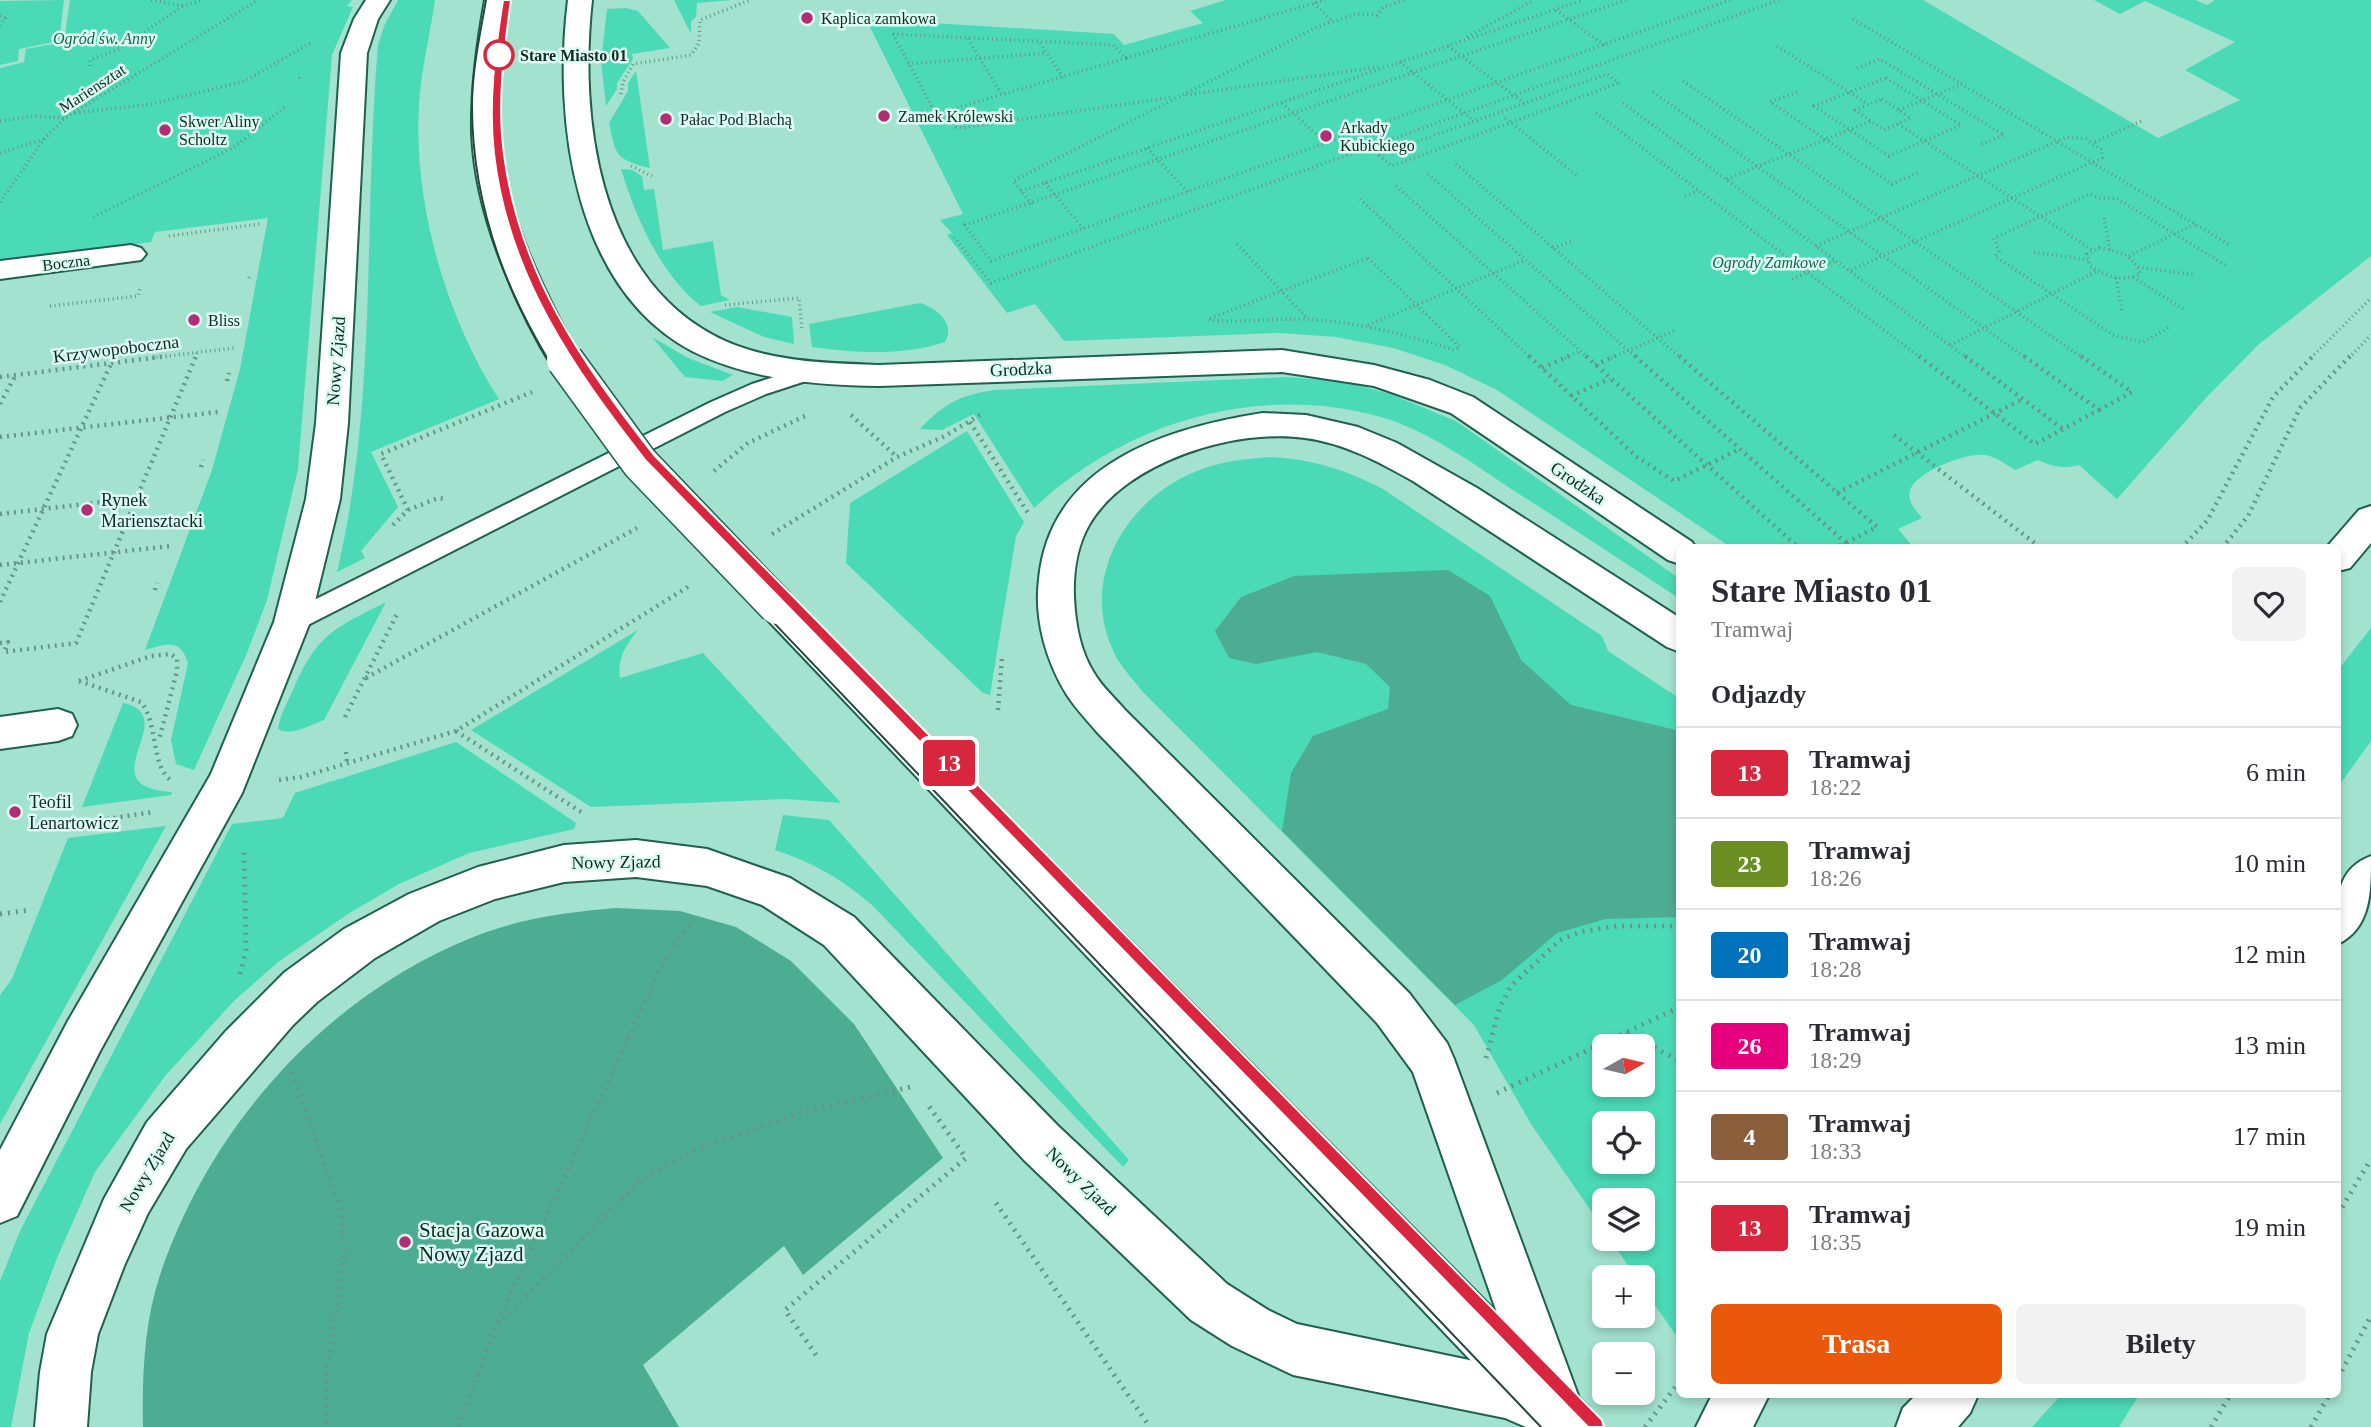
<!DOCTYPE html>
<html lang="pl">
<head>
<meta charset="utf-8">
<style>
  body { margin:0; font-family:"Times New Roman",serif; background:#f2f2f3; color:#2b2b33; height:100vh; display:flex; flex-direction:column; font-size:26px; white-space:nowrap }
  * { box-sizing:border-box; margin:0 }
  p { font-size:23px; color:#7c7c81 }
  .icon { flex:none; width:38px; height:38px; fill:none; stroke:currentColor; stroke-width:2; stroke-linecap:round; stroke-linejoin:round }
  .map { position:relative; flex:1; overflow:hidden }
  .side { position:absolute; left:1676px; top:544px; width:665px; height:854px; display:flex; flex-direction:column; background:#fff; border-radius:10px; box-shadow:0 4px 10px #0003 }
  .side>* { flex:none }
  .badge { padding:0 14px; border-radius:5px; font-size:24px; line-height:46px }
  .needle { width:46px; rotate:82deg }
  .buttons { position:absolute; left:1592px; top:1034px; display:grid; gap:14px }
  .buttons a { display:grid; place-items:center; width:63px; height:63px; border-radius:10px; background:#fff; box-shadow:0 4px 10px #0003; font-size:35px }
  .map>.badge { position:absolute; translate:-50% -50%; box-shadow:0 0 0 4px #fff }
  h2 { padding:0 35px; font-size:26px; line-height:63px }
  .round { display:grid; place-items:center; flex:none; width:74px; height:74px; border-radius:10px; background:#f2f2f3 }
  .head { display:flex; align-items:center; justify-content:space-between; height:119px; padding:0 35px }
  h1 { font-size:33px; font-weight:700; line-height:52px }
  .cta { display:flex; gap:14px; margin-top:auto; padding:14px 35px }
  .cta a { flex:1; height:80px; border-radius:10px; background:#ea580c; color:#fff; font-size:28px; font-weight:700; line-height:80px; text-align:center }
  .cta a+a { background:#f2f2f3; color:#2b2b33 }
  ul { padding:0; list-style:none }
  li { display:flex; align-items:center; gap:21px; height:91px; padding:0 35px; border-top:2px solid #e1e1e2 }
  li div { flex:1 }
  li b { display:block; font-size:26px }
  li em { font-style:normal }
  li .badge { min-width:77px; font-weight:700; text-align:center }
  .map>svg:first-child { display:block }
  .green { fill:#4bdab6; fill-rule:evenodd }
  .forest { fill:#4dad93 }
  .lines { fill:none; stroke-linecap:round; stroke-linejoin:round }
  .service-casing { stroke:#1f604f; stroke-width:4 }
  .minor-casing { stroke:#1f604f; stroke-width:4 }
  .tertiary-casing { stroke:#1f604f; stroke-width:4 }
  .secondary-casing { stroke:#1f604f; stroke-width:4 }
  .primary-casing { stroke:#1f604f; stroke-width:4 }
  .path-far2 { stroke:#669687; stroke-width:3.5; stroke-dasharray:1 3.5; stroke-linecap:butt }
  .path-far1 { stroke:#669687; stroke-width:4.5; stroke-dasharray:2 5; stroke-linecap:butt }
  .path { stroke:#669687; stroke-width:5; stroke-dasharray:2 6; stroke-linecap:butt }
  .service { fill:#fff; fill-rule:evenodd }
  .minor { fill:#fff; fill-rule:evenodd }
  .tertiary { fill:#fff; fill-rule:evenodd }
  .secondary { fill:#fff; fill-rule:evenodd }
  .primary { fill:#fff; fill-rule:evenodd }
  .tram { stroke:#27473e; stroke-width:2 }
  .tertiary-bridge-casing { stroke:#1f604f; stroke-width:39; stroke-linecap:butt }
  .tertiary-bridge { stroke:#fff; stroke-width:36 }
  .line { fill:#d7263d; stroke:#fff; stroke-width:2 }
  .poi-dot { fill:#b22d73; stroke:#dcfbf1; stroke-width:2.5 }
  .stop-dot { fill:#fff; stroke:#d7263d; stroke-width:3.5 }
  .labels { text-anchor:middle; stroke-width:5; stroke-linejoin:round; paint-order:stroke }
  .far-poi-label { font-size:16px; fill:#102a23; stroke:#dcfbf1; text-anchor:start }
  .far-park-label { font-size:16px; font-style:italic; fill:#176452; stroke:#dcfbf1 }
  .far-stop-label { font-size:16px; font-weight:bold; fill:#102a23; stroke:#dcfbf1; text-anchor:start }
  .far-street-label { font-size:16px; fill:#102a23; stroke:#dcfbf1 }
  .street-label { font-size:18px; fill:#102a23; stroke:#dcfbf1 }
  .poi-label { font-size:18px; fill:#102a23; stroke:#dcfbf1; text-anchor:start }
  .near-poi-label { font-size:21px; fill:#102a23; stroke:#dcfbf1; text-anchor:start }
</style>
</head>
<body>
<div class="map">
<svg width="2371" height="1427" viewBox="0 0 2371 1427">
  <rect width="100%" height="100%" fill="#a2e2ce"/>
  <!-- green -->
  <path class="green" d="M64,0L59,41L19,49L18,61L0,65V1Z
    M70,0H352L347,6L353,7L332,55L298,469L267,600L247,653L194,770L176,764L171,740L188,663C180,637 166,644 145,650L212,470L240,369L268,218L155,232L151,242L0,261V68L24,62L26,49L64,42Z
    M398,0H435C430,35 421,70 419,105C413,202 446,318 499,399L371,452L398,507L361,551L365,558L337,572C378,399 363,221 378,45L384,26Z
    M674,0H732L697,3L696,17L691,21V34Z
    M1226,0H1923L2158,138L2240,100L2185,70L2235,42L2145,1L2120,14L2094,0H2195L2207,5L2215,0H2371V256L2258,345L2204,400L2117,499L2079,465C2063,469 2053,467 2038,460L2015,470C2005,464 1997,457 1985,455C1967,452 1919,471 1911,488C1905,499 1916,511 1922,518L1898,529L1914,548H1732L1497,390L1445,365L1393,348L1336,337L1280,333L1064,341L1035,304L1007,313L947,235L952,233L940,220L963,214L866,19L1114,34L1124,45L1203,23L1190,11Z
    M626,8L638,11L670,48L632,54L633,59L617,83V89L606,106L601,61L607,9Z
    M636,71L650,168C616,159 616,157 609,123L628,91V83Z
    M621,169L632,170L642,176L644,190L654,189L663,250L713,241L721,295L730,300L701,306C660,274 636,218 621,169Z
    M920,303C936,308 956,323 945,342C904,356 855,353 812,347L809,324Z
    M737,307L792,317L794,344L764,337L710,312Z
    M652,337L688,358L733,375L722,381L685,377Z
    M1288,377L1347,382L1390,394L1456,421L1680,579V599C1625,563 1571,527 1516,492C1473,464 1427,429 1377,416C1255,383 1124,423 1034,508L974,414L942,430L920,429C945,403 958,396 994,390Z
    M967,431L1024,522L1016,536L990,695L983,693L846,563L850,503Z
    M1270,457C1313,459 1346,470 1383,489L1602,636L1608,651L1680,699V1341L1643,1288V1278L1636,1277L1610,1239H1643V1200H1605V1231L1531,1124L1474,1025L1143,692C1132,678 1118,664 1112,648C1080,576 1128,498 1197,471C1221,461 1245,459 1270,457ZM1605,1046H1643V1085H1605ZM1605,1124H1643V1162H1605Z
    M386,602L324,720C310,725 290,737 278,729C280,715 288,701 294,688C317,634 335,628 386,602Z
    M2371,628V741L2338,787V670Z
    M638,630C626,645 617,658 620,678L703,653L841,803L786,799L591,807L471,730Z
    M123,703C185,716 85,787 172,792L171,795L82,807Z
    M456,742L576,823L574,829L469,853L399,884L348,914L278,962L234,1001L165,1076L95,1172L57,1258L29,1333L11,1427H0V1281L20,1231L232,824L283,818L295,793Z
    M783,815L829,820L1129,1160L1123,1167L872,905C842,879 812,862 775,850Z
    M166,826L0,1124V995L12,979L68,838Z
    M2061,1395H2139L2119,1427H2032Z"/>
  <!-- forest -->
  <path class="forest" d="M1448,570L1490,596L1521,660L1571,705L1680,731V917L1606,919L1557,933L1502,980L1455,1005L1282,831L1291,773L1313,736L1388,709L1390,687L1366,664L1317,652L1256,664L1229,658L1215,631L1241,597L1294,576Z
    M616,908L680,911L736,927L791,961L854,1024L943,1158L803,1275L784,1246L643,1365L679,1427H143C142,1377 144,1323 160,1275C211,1124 328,994 476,936C521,918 569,912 616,908Z"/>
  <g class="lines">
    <defs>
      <path id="service" d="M811,365L818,367L821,372L818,377L766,394L725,412L300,629L292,631L284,629L280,622L284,615L711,402L752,384Z"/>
      <path id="minor" d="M131,245L141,248L146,254L141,260L0,279V261Z
        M58,709L72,714L77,725L72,736L58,741L0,749V717Z"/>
      <path id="tertiary" d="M485,0H509C502,44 496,89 499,134C505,215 543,290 581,360L576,367L565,371L554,367C512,299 475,213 472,133C471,88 477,44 485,0Z
        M777,592L790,596L1572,1389L1579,1408L1572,1427H1534L764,616L759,606L764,596Z"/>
      <path id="secondary" d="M366,0H390L378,19L367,53L348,423L340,499L310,622L242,793L100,1051L17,1216L0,1223V1150L68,1021L211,774L274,622L306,499L316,423L341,53L354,19Z
        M568,0H592C579,117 598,273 713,335C763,362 824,363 879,365L1282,350L1374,365L1430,380L1473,397L1692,542L1696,548H1680V564L1668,560L1451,413L1374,386L1282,372L879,386C816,385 750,380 692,351C573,288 553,119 568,0Z
        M1263,413L1306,415L1358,427L1397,443L1477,488L1680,618V652L1667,647L1413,481C1379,462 1344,443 1305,438C1236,428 1126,461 1089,525C1077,546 1073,573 1074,597C1075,622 1080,651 1094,673C1102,687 1115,698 1125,710L1409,993L1447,1043L1454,1059L1579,1398L1589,1408L1596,1427H1526L1505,1418L1293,1375L1232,1346L1191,1320L1024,1160L824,945L762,905L707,886L636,877L564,882L495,899L439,921L375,958L317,1002L293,1025L186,1149L148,1213L124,1266L98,1334L91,1372L87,1427H35L40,1372L47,1334L104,1199L147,1122L226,1031L285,972L344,929L409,894L478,867L564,845L636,840L707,849L790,878L854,917L1058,1126L1227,1284L1268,1310L1297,1324L1517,1370L1413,1072L1377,1023L1097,732C1087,720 1076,709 1067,695C1046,661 1034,619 1039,579C1050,464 1166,428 1263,413Z"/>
      <path id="primary" d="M2371,506V543L2350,568L2338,571V548H2326L2359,510Z
        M2371,856C2371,892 2371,928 2338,944C2338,908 2331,871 2371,856Z
        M1712,1395H1769L1753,1427H1696Z
        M1916,1395H1978L1970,1413L1958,1427H1896L1903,1408Z"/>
    </defs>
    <!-- service casing -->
    <use href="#service" class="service-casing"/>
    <!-- minor casing -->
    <use href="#minor" class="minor-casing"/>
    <!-- tertiary casing -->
    <use href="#tertiary" class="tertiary-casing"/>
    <!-- secondary casing -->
    <use href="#secondary" class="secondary-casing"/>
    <!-- primary casing -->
    <use href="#primary" class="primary-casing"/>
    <!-- path-far2 -->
    <path class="path-far2" d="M151,0L183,6L203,0
      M1626,0L965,225L991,261L1730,0
      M1314,3L1333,22
      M1556,10L1604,45
      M0,16L5,18L0,26
      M1853,19L2230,245
      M893,34L1113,45L1126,58L936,114Z
      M1467,37L1534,0
      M968,39L1002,95
      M1040,43L1063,77
      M1448,46L1524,103
      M1777,46L1868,104
      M1126,58L1325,0
      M1400,62L1474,121
      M908,64L1046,53
      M90,66V60L119,49L183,6
      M1857,68L1880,59L2004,135L1980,145
      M299,78L301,75
      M1886,78L1961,125L1889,156L1814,106Z
      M1683,81L2083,358
      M1653,92L2026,358
      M1797,92L1770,102L1892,184L1920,172
      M621,94L623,82L633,64L691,55L699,43L700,20L750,0
      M1186,95L1378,67
      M1882,99L1911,118L1884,130L1855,110Z
      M1282,103L1326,143
      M1623,103L1967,358
      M1899,110L1962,84
      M945,112L956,127L961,128L1174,97
      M75,113L152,104L245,81L312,42
      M1596,113L1921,358
      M1505,118L1579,177
      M0,121L34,116L65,118
      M1898,124L2094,251
      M2095,142L2144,120
      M1147,148L1188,192
      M0,153L44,139
      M1379,155L1392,166L1619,83
      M1379,155L1607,74L1619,83
      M1456,164L1681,358
      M631,166L652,176
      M1428,174L1637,358
      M1727,179L1871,121
      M1045,183L1083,228
      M1396,186L1588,358
      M1021,191L1583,0
      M1685,196L1698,191
      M1360,199L1531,358
      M0,202L45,138L65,118L258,0
      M1032,204L1013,181L1317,27L1357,14L1377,15L1383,7L1405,0
      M93,217L233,148L285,107
      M2104,218L2110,250
      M169,236L260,224
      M954,237L991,283L1779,0
      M1237,244L1306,317
      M1816,246L2067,137L2086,139L2102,150V158L1849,271
      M1553,248L1572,241
      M2099,248C2119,251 2133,254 2140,274C2121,282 2107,277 2090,266L2087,254Z
      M2034,252L2088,260
      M2129,256L2195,224
      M1368,258L1460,347L1454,350C1405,334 1357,322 1305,319C1285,318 1220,324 1208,319Z
      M2138,267L2194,275
      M2133,277L2183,309
      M249,278L250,274
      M2116,278L2122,311
      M1792,279L1835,261
      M725,305L799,298L802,330
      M50,306L138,296L140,289
      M1368,325L1525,260
      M2168,328L2143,342L2113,335L1995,256L1999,251L1994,238L2090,194L2099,198H2116L2227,266
      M1950,345L2097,271
      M152,358L234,348
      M195,358L197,353
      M1565,358L1579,352
      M1611,358L1676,330
      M2311,358L2371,298
      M2349,358L2371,335"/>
    <!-- path-far1 -->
    <path class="path-far1" d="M1529,356L1637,457L1674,481L1740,449
      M1586,356L1799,548
      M1635,356L1846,543
      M1679,356L1877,527L1836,548
      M1919,356L2035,444L2099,410L2024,356
      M1965,356L2063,429
      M2081,356L2132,392L2099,410
      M1595,365L1615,356
      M1542,368L1569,356
      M0,377L167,356
      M227,381L229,373
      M1571,396L1610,379
      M0,404L15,376
      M851,415L897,457
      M970,422L1028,513
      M1894,435L2041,548
      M0,437L218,412
      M201,467L203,460
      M714,471L748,443L805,416
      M1837,493L2023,399
      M408,510L438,498L447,499
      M0,514L136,498
      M393,525L408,510L381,454L532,392
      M772,534L897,457L945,436L983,413
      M2181,548L2207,521L2273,397L2313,356
      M2222,548L2248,516L2300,408L2350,356
      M0,565L171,546
      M155,590L157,583
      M0,602L111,364
      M0,643L8,642L4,652L76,643L196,356
      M366,678L637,528
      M79,681L141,702C159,725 150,766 172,781
      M79,681L151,656L171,654L177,659V671L159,740
      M998,710L1002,658
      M345,717L397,614
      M456,731L581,812
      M346,752L347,764
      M279,780L301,777L456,731L691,585
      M79,823L154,812"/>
    <!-- path -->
    <path class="path" d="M65,825L91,821
      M0,914L30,910
      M240,974L246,950L244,850
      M1626,1033L1680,1061
      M1486,1058L1500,1007L1510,987L1560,940L1580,932L1618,926H1680
      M292,1072L341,1210L345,1252L326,1378L327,1427
      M1497,1093L1680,1007
      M996,1203L1150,1427
      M2338,1214L2371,1159
      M498,1325L640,1180L698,1148L807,1111L915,1086
      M816,1355L785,1310L966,1158L928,1105
      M2338,1378L2371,1316
      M458,1427L495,1328L660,969L696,914
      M1645,1427L1680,1381
      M2211,1427L2230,1395
      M2311,1427L2329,1395"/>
    <!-- service -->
    <use href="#service" class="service"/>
    <!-- minor -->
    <use href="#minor" class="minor"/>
    <!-- tertiary -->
    <use href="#tertiary" class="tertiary"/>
    <!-- secondary -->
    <use href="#secondary" class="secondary"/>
    <!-- primary -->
    <use href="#primary" class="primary"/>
    <!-- tram -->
    <path class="tram" d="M486,0C480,35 472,70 472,106C472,243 540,371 629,471L1541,1427
      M507,0C500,44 495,88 497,132C504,258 576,362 650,458L1595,1427"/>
    <defs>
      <path id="tertiary-bridge" d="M565,360L640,463L777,606"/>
    </defs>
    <!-- tertiary-bridge casing -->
    <use href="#tertiary-bridge" class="tertiary-bridge-casing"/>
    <!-- tertiary-bridge -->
    <use href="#tertiary-bridge" class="tertiary-bridge"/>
  </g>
  <!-- line -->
  <path class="line" d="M503,0H511C504,51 497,103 504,154C519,273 582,363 654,455L1602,1420L1604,1427H1588L646,461C573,368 508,275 494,154C488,103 495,51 503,0Z"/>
  <!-- markers -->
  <g class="poi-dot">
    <circle cx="807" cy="18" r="7"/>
    <circle cx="884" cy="116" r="7"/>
    <circle cx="666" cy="119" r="7"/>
    <circle cx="165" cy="130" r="7"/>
    <circle cx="1326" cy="136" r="7"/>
    <circle cx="194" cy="320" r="7"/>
    <circle cx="87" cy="510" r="7"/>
    <circle cx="15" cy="812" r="7"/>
    <circle cx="405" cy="1242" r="7"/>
  </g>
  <circle class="stop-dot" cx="499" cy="55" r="14"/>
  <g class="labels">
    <!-- far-poi labels -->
    <g class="far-poi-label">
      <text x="821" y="24">Kaplica zamkowa</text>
      <text x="898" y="122">Zamek Królewski</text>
      <text x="680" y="125">Pałac Pod Blachą</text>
      <text x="179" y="127">Skwer Aliny<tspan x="179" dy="18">Scholtz</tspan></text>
      <text x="1340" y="133">Arkady<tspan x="1340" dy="18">Kubickiego</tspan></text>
      <text x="208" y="326">Bliss</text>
    </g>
    <!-- far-park labels -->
    <g class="far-park-label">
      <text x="104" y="44">Ogród św. Anny</text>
      <text x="1769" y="268">Ogrody Zamkowe</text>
    </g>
    <!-- far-stop labels -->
    <g class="far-stop-label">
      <text x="520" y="61">Stare Miasto 01</text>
    </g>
    <!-- far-street labels -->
    <g class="far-street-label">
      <text transform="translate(92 88) rotate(-33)" y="6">Mariensztat</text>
      <text transform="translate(66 262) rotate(-7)" y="6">Boczna</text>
    </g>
    <!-- street labels -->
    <g class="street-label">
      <text transform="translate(116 349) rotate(-7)" y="6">Krzywopoboczna</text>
      <text transform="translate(336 361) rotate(-86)" y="6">Nowy Zjazd</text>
      <text transform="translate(1021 369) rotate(-3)" y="6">Grodzka</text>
      <text transform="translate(1578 483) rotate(34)" y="6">Grodzka</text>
      <text transform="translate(616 862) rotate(-1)" y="6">Nowy Zjazd</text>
      <text transform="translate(147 1172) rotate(-59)" y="6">Nowy Zjazd</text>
      <text transform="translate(1081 1181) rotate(44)" y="6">Nowy Zjazd</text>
    </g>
    <!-- poi labels -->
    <g class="poi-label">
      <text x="101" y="506">Rynek<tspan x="101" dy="21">Mariensztacki</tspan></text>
      <text x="29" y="808">Teofil<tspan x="29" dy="21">Lenartowicz</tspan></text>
    </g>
    <!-- near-poi labels -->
    <g class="near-poi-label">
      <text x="419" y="1237">Stacja Gazowa<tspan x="419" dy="24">Nowy Zjazd</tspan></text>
    </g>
  </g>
</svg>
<div class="buttons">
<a><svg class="needle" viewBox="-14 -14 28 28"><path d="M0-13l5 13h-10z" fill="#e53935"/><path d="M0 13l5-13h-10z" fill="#7c7c81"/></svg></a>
<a><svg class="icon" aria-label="locate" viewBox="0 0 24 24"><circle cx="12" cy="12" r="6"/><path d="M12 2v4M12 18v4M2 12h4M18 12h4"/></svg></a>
<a><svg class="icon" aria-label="layers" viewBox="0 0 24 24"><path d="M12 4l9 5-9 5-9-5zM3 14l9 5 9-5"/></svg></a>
<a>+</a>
<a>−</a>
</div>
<b class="badge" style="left:949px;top:763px;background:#d7263d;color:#fff">13</b>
<section class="side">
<div class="head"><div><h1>Stare Miasto 01</h1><p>Tramwaj</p></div><a class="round"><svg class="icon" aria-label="heart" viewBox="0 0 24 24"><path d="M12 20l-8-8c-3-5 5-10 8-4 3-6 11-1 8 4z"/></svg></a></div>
<h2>Odjazdy</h2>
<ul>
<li><span class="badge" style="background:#d7263d;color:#fff">13</span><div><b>Tramwaj</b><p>18:22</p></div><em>6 min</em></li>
<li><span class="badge" style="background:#6b8e23;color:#fff">23</span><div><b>Tramwaj</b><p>18:26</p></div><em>10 min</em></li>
<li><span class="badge" style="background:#0072bc;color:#fff">20</span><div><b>Tramwaj</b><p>18:28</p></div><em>12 min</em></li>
<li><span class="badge" style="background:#e6007e;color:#fff">26</span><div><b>Tramwaj</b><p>18:29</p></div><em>13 min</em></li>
<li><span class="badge" style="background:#8b5e3c;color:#fff">4</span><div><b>Tramwaj</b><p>18:33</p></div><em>17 min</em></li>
<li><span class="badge" style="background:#d7263d;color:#fff">13</span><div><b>Tramwaj</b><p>18:35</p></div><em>19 min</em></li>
</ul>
<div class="cta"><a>Trasa</a><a>Bilety</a></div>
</section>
</div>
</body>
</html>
